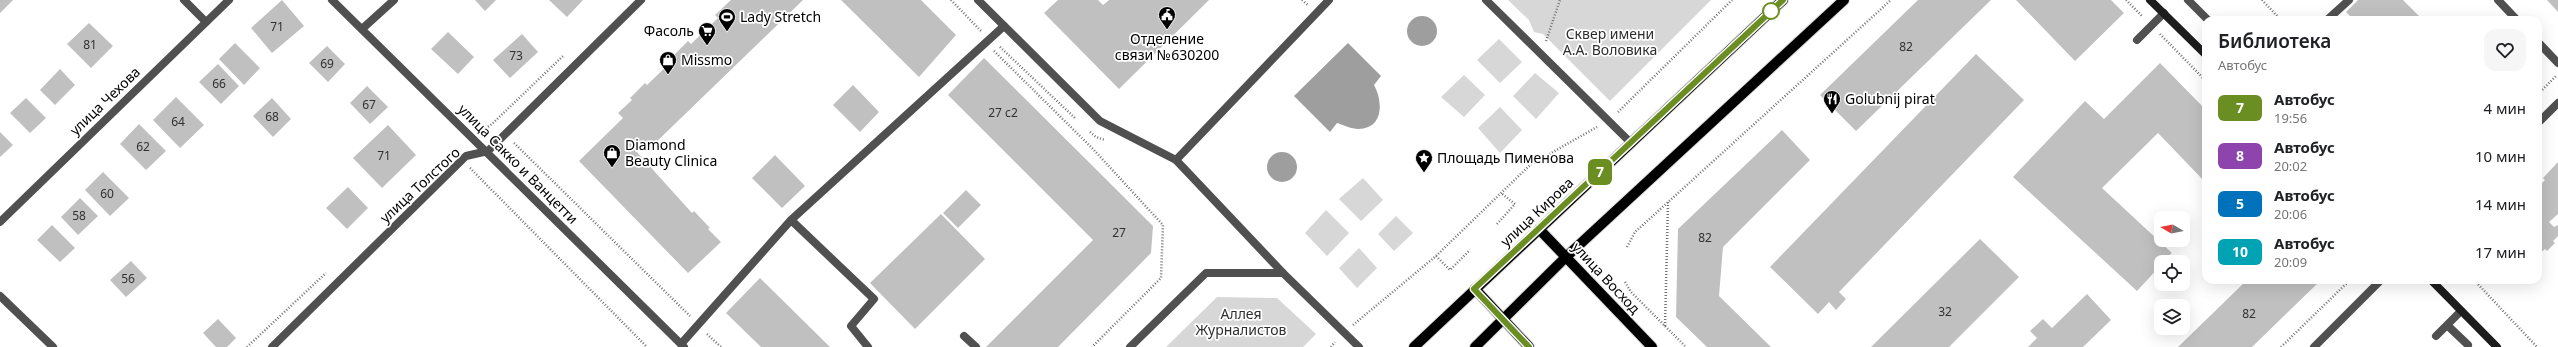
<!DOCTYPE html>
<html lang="ru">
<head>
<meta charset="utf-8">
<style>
  body { margin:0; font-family:"Noto Sans",sans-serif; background:#f6f6f6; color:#202124; height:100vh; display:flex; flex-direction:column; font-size:15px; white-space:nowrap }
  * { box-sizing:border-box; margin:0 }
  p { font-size:13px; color:#757577 }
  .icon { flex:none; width:22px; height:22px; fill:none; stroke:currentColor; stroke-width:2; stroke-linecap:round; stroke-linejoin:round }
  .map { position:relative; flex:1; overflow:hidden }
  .drawer { position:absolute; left:2202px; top:16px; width:340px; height:268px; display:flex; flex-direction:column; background:#fff; border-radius:12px; box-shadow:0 4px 16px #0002 }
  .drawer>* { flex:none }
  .badge { padding:0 8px; border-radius:6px; font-size:14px; line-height:26px }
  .needle { width:26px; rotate:280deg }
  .buttons { position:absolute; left:2154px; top:211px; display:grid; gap:8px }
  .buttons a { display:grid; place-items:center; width:36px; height:36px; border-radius:8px; background:#fff; box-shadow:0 4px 16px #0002; font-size:20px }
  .map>.badge { position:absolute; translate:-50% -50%; box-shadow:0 0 0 2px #fff }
  .round { display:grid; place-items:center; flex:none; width:42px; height:42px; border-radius:12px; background:#f6f6f6 }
  .summary { display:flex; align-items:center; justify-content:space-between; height:68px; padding:0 16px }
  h1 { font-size:19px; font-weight:600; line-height:30px }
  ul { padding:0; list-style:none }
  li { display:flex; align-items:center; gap:12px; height:48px; padding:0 16px }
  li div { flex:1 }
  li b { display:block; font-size:15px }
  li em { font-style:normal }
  li .badge { min-width:44px; font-weight:700; text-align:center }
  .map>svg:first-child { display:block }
  .green { fill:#d7d7d7 }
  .water { fill:#9e9e9e }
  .building { fill:#c0c0c0 }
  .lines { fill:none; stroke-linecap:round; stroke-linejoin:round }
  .primary-casing { stroke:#dbdbdb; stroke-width:12 }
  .path { stroke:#727272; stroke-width:2.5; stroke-dasharray:1 2; stroke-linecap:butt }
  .lane { stroke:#505050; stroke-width:8 }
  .street { stroke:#505050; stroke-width:8 }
  .secondary { stroke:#1d1d1d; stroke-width:8 }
  .primary { stroke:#000; stroke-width:10 }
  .line-casing { stroke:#fff; stroke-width:9 }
  .line { stroke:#6b8e23; stroke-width:6 }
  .stop-dot { fill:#fff; stroke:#6b8e23; stroke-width:2 }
  .labels { text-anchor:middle; stroke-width:3.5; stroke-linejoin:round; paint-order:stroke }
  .number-label { font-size:12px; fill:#303030 }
  .poi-label { font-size:14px; fill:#000; stroke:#fff; text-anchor:start }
  .park-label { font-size:14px; fill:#2e2e2e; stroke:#fff }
  .street-label { font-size:14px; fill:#000; stroke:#fff }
</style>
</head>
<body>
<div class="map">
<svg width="2558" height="347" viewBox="0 0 2558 347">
  <rect width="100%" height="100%" fill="#fff"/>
  <!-- green -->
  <path class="green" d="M1508,0H1711L1610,101L1543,34L1534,32L1529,20Z
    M1499,39L1522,62L1500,83L1477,60Z
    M1535,73L1559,93L1536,119L1513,96Z
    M1464,75L1485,95L1464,117L1441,97Z
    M1500,107L1522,130L1500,153L1478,128Z
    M1363,178L1383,200L1361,221L1339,199Z
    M1326,210L1349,233L1327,256L1305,233Z
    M1396,216L1413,233L1394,251L1378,234Z
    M1359,248L1377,268L1357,288L1339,268Z
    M1217,297L1277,298L1316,334L1303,347H1166Z"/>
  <!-- water -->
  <path class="water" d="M1407 31a15 15 0 1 1 30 0a15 15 0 1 1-30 0Z
    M1348,43L1381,76L1374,85C1383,101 1384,129 1358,129C1352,129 1343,125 1337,123L1330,132L1294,96Z
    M1267 167a15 15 0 1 1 30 0a15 15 0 1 1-30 0Z"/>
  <!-- building -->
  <path class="building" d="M0,0H13L0,13Z
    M282,0L304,26L272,53L251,28Z
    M475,0H496L485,11Z
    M549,0H583L567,17Z
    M731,0H803L650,148L645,142L636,151L692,213L694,211L710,228L708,229L721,242L688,273L579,161L623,118L618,113L632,100L630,98L645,83L647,85L674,59L672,57L688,41L691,44L718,18L715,15Z
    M841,0H921L956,35L919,77Z
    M1058,0H1098L1103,5L1109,0H1209L1119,89L1044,13Z
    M1918,0H1991L1856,131L1820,95Z
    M2016,0H2111L2124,13L2075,61Z
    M2358,0H2403L2423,20H2354L2346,12Z
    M2547,0H2558V12Z
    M89,23L113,46L91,68L67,44Z
    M448,32L474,57L458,74L431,49Z
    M522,34L538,52L510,78L493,60Z
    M235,43L260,68L244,85L219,59Z
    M327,46L345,64L328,82L309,63Z
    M1976,54L2024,100L1839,292L1846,299L1836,310L1829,302L1818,314L1770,267Z
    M984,58L1153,226L1151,253L1058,347H986L1093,240L948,95Z
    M2160,63L2206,110V183L2158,133L2102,188L2172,253L2161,262V265L2137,291L2013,177L2085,101L2104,119Z
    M218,64L239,86L221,104L199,82Z
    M60,69L75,85L55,105L40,90Z
    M853,85L879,112L860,132L833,105Z
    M367,86L388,107L370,124L350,103Z
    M176,97L204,125L180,148L153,120Z
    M26,98L46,118L30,133L10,113Z
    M272,98L291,119L273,137L253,116Z
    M139,124L166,151L146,170L120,144Z
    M388,125L416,155L382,188L353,158Z
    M1782,130L1810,160L1723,247L1719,296L1771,347H1707L1676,317L1678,229Z
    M0,132L13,145L0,157Z
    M775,155L805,186L782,208L752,178Z
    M2558,162V214L2549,222L2554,227L2558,225V236L2553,241L2555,243L2547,251L2545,249L2539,254L2538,187L2545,180L2543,178Z
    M103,172L129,198L110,216L85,190Z
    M348,187L368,208L347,229L326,208Z
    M966,190L981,205L958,228L943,213Z
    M80,198L98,216L78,235L61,217Z
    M941,214L985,259L915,329L870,283Z
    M52,225L75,248L60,262L37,240Z
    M1980,239L2019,277L1949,347H1871Z
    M131,261L147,278L126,297L110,280Z
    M760,278L830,347H761L726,313Z
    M2247,280H2321L2252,347H2178Z
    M2087,294L2111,320L2083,347H2028L2037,338L2030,331L2043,319L2052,328Z
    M218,319L236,338L227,347H216L203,333Z"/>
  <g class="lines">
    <defs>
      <path id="primary" d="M1539,229L1652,347
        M1475,289L1529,347
        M1414,347L1783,0
        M1475,347L1566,257L1844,0"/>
    </defs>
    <!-- primary casing -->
    <use href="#primary" class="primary-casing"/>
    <!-- path -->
    <path class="path" d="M951,0L981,31
      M1302,0L1308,5
      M2126,0L2142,16
      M2262,0L2281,20
      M2160,34L2206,81
      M1546,41L1560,0
      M1000,47L1076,119
      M994,51L1093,149L1163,225L1161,278L1092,347
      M2538,94L2556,76
      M1618,112L1732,0
      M483,130L492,124L564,55
      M1090,132L1096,137L1105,140
      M514,143L690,316
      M470,168L647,347
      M1497,224L1515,204L1501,193
      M1627,247L1635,232L1645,223L1891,0
      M1436,256L1450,270L1470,250
      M2474,280L2537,347
      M1625,282L1631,292L1686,347
      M1353,325L1436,256L1530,165L1597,127
      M1665,326L1668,202
      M707,334L721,347
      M247,347L326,273
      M1331,347L1335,342
      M2281,347L2350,280"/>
    <!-- lane -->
    <path class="lane" d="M184,0L206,22
      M1486,0L1631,143
      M2188,0L2208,20
      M2498,0L2517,20
      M2327,20L2349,0
      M362,29L394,0
      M2137,40L2164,13
      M2538,42L2558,63
      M1176,160L1329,0
      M791,220L874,299L851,326L868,347
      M0,296L53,347
      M2447,325L2468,345
      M964,336L976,347
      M2436,336L2461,311
      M681,344L791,220L1004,26"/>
    <!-- street -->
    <path class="street" d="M332,0L684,347
      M978,0L1100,121L1176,160L1283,273L1359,347
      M2538,123L2558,103
      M0,222L229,0
      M272,347L466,156L488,151L641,0
      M1130,347L1206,273H1283
      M2314,347L2381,280"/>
    <!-- secondary -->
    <path class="secondary" d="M2150,0L2206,55
      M2431,280L2497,347"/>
    <!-- primary -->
    <use href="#primary" class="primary"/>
  </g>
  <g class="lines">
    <defs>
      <path id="line" d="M1529,347L1474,289L1783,0"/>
    </defs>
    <!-- line casing -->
    <use href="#line" class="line-casing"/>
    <!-- line -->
    <use href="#line" class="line"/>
  </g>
  <!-- icons -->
  <defs>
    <symbol id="civic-pin" viewBox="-11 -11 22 30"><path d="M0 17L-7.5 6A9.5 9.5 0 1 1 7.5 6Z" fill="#000" stroke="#fff"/><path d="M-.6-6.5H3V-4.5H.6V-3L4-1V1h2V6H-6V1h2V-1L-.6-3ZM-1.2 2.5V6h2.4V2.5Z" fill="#fff"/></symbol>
    <symbol id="stadium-pin" viewBox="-11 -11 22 30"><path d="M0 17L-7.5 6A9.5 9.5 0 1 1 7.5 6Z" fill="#000" stroke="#fff"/><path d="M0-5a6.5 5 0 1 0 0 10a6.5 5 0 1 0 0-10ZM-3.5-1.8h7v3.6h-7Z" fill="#fff"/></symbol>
    <symbol id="supermarket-pin" viewBox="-11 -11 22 30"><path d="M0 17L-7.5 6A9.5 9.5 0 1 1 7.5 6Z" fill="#000" stroke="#fff"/><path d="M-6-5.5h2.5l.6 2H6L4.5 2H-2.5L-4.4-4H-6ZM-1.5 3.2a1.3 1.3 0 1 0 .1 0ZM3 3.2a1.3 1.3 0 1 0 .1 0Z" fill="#fff"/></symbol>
    <symbol id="shop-pin" viewBox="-11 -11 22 30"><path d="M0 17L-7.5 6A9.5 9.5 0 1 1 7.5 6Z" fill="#000" stroke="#fff"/><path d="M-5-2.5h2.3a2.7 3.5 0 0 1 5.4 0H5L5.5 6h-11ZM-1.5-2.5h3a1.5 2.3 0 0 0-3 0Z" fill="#fff"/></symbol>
    <symbol id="restaurant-pin" viewBox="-11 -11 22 30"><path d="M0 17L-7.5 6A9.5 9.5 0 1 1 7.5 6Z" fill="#000" stroke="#fff"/><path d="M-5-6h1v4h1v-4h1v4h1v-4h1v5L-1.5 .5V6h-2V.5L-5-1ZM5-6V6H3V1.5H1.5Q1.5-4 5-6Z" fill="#fff"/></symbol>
    <symbol id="sight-pin" viewBox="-11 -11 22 30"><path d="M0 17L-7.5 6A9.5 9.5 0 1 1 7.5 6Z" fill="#000" stroke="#fff"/><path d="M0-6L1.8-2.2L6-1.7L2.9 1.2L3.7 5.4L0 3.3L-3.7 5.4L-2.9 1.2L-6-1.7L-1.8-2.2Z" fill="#fff"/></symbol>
  </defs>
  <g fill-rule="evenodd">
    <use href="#civic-pin" x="1157" y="5" width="20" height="27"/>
    <use href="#stadium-pin" x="717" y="7" width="20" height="27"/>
    <use href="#supermarket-pin" x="697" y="21" width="20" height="27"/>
    <use href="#shop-pin" x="658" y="50" width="20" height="27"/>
    <use href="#restaurant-pin" x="1822" y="89" width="20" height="27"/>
    <use href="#shop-pin" x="602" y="143" width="20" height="27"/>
    <use href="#sight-pin" x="1414" y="148" width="20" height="27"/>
  </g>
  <!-- markers -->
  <circle class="stop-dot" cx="1771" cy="11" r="8"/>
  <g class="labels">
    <!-- number labels -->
    <g class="number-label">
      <text x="277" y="31">71</text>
      <text x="90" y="49">81</text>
      <text x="1906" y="51">82</text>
      <text x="516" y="60">73</text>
      <text x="327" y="68">69</text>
      <text x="219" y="88">66</text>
      <text x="369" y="109">67</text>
      <text x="1003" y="117">27 с2</text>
      <text x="272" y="121">68</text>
      <text x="178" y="126">64</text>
      <text x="143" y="151">62</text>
      <text x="384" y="160">71</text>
      <text x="107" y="198">60</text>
      <text x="79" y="220">58</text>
      <text x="1119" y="237">27</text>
      <text x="1705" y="242">82</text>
      <text x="128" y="283">56</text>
      <text x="1945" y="316">32</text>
      <text x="2249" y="318">82</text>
    </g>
    <!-- poi labels -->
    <g class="poi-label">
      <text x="740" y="22">Lady Stretch</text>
      <text x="694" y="36" text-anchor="end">Фасоль</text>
      <text x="1167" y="44" text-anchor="middle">Отделение<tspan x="1167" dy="16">связи №630200</tspan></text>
      <text x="681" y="65">Missmo</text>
      <text x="1845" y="104">Golubnij pirat</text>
      <text x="625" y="150">Diamond<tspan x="625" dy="16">Beauty Clinica</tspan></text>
      <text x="1437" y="163">Площадь Пименова</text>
    </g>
    <!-- park labels -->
    <g class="park-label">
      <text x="1610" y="39">Cквер имени<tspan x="1610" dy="16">А.А. Воловика</tspan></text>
      <text x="1241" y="319">Аллея<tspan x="1241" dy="16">Журналистов</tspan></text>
    </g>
    <!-- street labels -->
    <g class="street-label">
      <text transform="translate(105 101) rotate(-44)" y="5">улица Чехова</text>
      <text transform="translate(518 164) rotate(45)" y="5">улица Сакко и Ванцетти</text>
      <text transform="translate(420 185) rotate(-43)" y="5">улица Толстого</text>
      <text transform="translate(1537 212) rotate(-43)" y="5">улица Кирова</text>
      <text transform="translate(1606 278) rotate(47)" y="5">улица Восход</text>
    </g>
  </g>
</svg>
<div class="buttons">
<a><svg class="needle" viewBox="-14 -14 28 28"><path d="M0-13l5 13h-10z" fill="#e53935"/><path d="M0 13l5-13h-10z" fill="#757577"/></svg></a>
<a><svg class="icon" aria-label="locate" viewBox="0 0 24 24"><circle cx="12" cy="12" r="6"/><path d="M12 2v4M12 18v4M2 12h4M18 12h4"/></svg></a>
<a><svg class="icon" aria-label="layers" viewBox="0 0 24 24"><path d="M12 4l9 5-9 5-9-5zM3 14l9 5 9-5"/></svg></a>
</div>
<b class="badge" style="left:1600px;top:172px;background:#6b8e23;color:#fff">7</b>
<section class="drawer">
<div class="summary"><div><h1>Библиотека</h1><p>Автобус</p></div><a class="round"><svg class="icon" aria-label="heart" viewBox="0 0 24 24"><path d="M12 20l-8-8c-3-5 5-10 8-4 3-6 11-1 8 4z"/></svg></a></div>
<ul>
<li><span class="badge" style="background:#6b8e23;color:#fff">7</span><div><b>Автобус</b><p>19:56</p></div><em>4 мин</em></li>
<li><span class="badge" style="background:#8e44ad;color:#fff">8</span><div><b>Автобус</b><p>20:02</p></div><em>10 мин</em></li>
<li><span class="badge" style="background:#0072bc;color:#fff">5</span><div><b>Автобус</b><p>20:06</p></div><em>14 мин</em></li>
<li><span class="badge" style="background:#00a3b4;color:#fff">10</span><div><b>Автобус</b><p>20:09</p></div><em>17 мин</em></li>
</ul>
</section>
</div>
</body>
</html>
